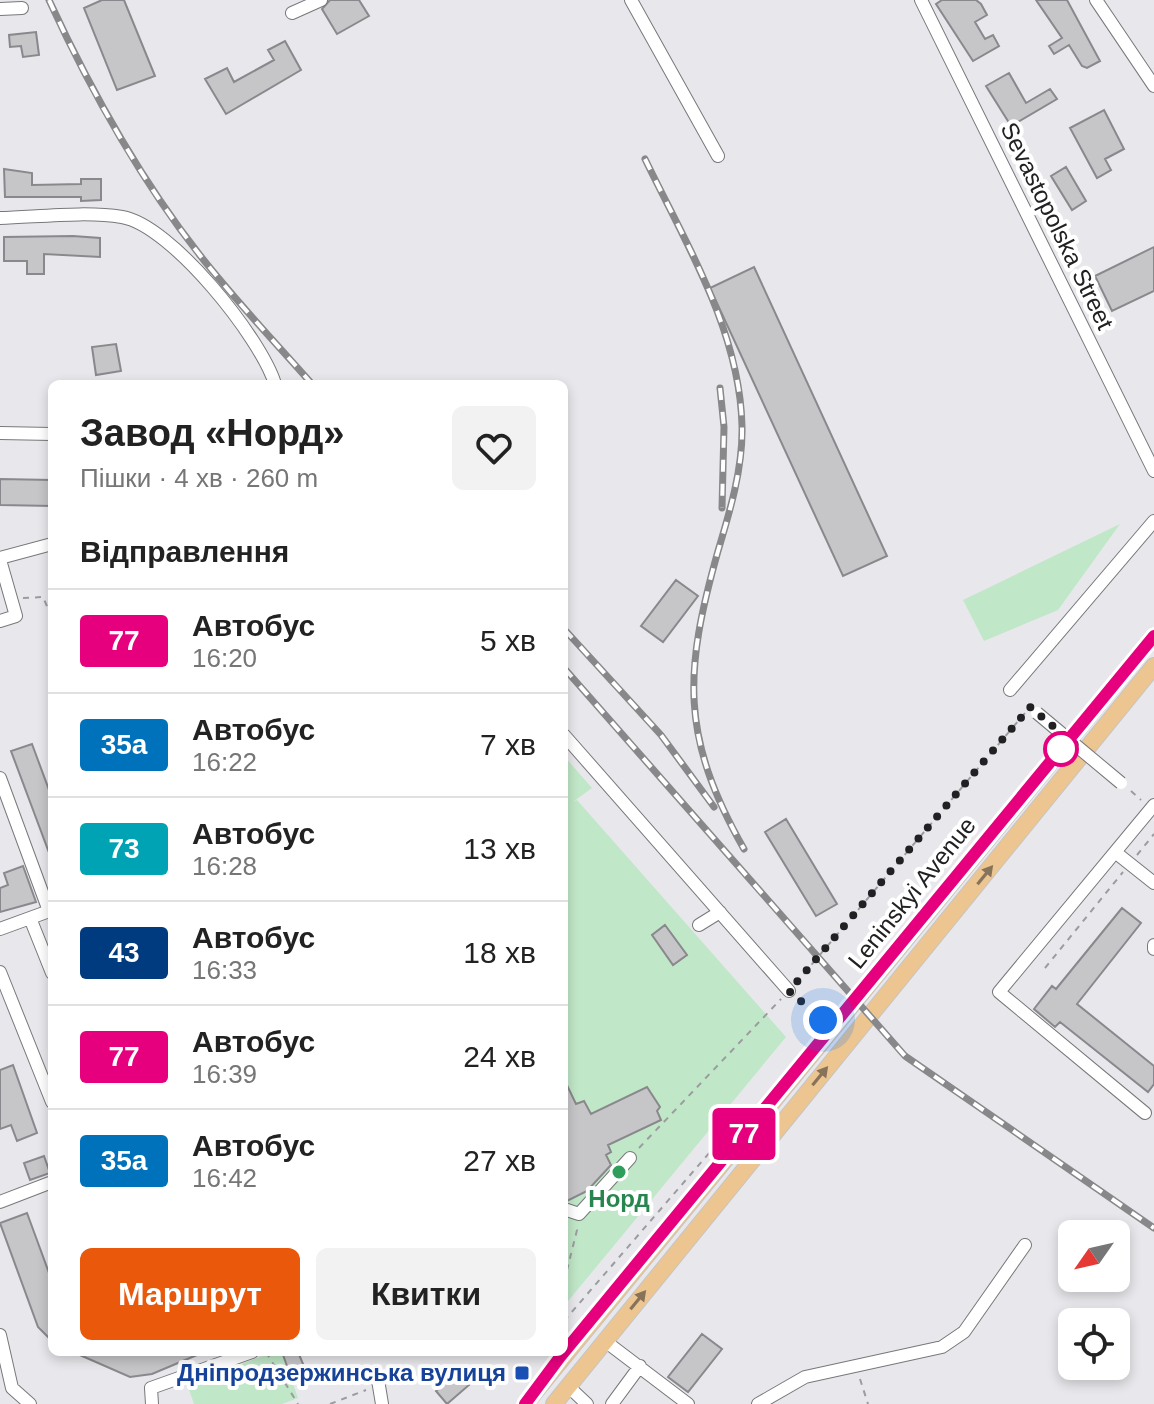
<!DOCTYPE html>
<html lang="uk">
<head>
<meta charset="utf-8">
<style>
  body { margin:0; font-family:Helvetica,sans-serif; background:#f2f2f2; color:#222; height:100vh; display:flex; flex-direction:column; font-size:30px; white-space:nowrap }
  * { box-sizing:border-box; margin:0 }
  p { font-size:26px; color:#767676 }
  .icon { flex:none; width:44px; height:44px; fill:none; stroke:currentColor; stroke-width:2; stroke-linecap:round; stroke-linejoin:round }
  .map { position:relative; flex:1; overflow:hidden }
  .sheet { position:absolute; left:48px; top:380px; width:520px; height:976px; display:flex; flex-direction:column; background:#fff; border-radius:12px; box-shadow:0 4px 12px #0003 }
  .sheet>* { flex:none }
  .badge { padding:0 16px; border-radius:6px; font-size:28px; line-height:52px }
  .needle { width:52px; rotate:236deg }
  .fabs { position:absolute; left:1058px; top:1220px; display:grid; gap:16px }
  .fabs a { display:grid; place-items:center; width:72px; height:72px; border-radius:12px; background:#fff; box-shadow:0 4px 12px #0003; font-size:40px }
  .you { position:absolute; width:40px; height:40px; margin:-20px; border:6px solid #fff; border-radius:50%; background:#1a73e8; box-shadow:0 0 0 12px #1a73e833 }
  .map>.badge { position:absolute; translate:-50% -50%; box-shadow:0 0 0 4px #fff }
  h2 { padding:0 32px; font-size:30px; line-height:72px }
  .round { display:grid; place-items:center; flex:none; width:84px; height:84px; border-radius:12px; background:#f2f2f2 }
  .head { display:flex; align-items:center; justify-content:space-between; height:136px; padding:0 32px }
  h1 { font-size:38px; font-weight:600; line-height:60px }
  .cta { display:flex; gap:16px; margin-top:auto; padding:16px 32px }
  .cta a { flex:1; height:92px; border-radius:12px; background:#ea580c; color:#fff; font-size:32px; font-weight:600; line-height:92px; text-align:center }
  .cta a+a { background:#f2f2f2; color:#222 }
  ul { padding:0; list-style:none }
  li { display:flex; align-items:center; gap:24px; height:104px; padding:0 32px; border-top:2px solid #e0e0e0 }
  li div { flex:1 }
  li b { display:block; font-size:30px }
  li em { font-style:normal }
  li .badge { min-width:88px; font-weight:700; text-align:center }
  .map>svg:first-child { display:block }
  .green { fill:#c0e7c7 }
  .building { fill:#c6c6c9; stroke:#89888c; stroke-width:2 }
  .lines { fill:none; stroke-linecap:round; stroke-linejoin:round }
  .minor-casing { stroke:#78787b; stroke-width:14 }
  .major-casing { stroke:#c5c5c6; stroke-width:18 }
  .path { stroke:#9c9ca0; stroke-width:2; stroke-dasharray:6 6; stroke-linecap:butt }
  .minor { stroke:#fff; stroke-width:12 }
  .major { stroke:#edc591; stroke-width:16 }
  .rail-casing { stroke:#88888b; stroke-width:7 }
  .rail { stroke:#fff; stroke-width:4; stroke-dasharray:12; stroke-linecap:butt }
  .minor-bridge-casing { stroke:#78787b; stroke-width:14; stroke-linecap:butt }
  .minor-bridge { stroke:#fff; stroke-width:12 }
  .oneway { fill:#87735a }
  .line-casing { stroke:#fff; stroke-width:18 }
  .line { stroke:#e6007e; stroke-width:12 }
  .walk { stroke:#212123; stroke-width:8; stroke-dasharray:0 14.4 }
  .stop-dot { fill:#fff; stroke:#e6007e; stroke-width:4 }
  .leisure-dot { fill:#2e9e5b; stroke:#fff; stroke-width:3 }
  .transit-dot { fill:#1a4fb4; stroke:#fff; stroke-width:3 }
  .labels { text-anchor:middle; stroke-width:8; stroke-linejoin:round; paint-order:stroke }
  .street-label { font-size:24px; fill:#212123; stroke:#fff }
  .leisure-label { font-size:24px; font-weight:bold; fill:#27864d; stroke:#fff }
  .transit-label { font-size:24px; font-weight:bold; fill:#164399; stroke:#fff; text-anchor:end }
</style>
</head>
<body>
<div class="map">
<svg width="1154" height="1404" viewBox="0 0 1154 1404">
  <rect width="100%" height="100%" fill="#e8e8ec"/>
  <!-- green -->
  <path class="green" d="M1120,524L1058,610L984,641L963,600Z
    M564,756L592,788L573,802L577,800L786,1037L564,1306Z
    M274,1352H282L298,1398L282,1404H194L187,1384Z"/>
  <!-- building -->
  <path class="building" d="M102,0H124L155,76L117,90L84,8Z
    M330,0H359L369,16L337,34L322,9Z
    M942,0H976L981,4L987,15L975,22L985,39L993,35L999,46L973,61L936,4Z
    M1036,0H1067L1100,61L1087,68L1082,66L1069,45L1054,54L1049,46L1062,38Z
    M36,32L39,55L23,57L21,46L10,47L9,35Z
    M285,41L301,70L226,114L205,79L227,68L234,82L274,60L268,50Z
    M1009,73L1026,103L1050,89L1057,99L1011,126L986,86Z
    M1104,110L1124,149L1105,159L1111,170L1097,178L1070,128Z
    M1066,167L1086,201L1072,210L1051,176Z
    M4,169L32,173V185L81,184V179H101V200L81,201V197H5Z
    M73,236L100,238V257L44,254V274H27V261H4V237Z
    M1154,247V291L1112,311L1095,276Z
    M754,267L887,556L843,576L710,288Z
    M116,344L121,371L96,375L92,347Z
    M0,479L52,480V506L0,505Z
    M676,580L698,596L663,642L641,626Z
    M32,744L52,798L51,858L11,751Z
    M786,819L837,904L816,916L765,832Z
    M23,866L36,902L0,912V888L8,885L4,873Z
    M1122,908L1141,923L1077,1004L1154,1066V1084L1148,1092L1060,1022L1055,1027L1034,1009L1052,986L1056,989Z
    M665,925L687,955L673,965L652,935Z
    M13,1065L37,1133L17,1141L11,1125L0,1129V1070Z
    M564,1079L576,1104L584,1101L591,1114L647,1087L660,1107L657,1111L661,1120L608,1145L611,1152L606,1155L611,1165L587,1191L567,1201L564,1200Z
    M44,1156L50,1173L30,1180L24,1163Z
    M27,1213L52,1281V1341L38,1327L0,1223Z
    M702,1334L722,1349L688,1392L668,1377Z
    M73,1352H204L152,1374L130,1377Z
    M282,1352H298L306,1371L291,1377Z
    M458,1372L469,1385L447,1404L436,1391Z"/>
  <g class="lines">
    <defs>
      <path id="minor" d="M631,0L718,156
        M921,0L1154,471
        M1096,0L1154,86
        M0,9L22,8
        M292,13L321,0
        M0,218C37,217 86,211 122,217C171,225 261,338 275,384
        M0,433L52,434
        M0,558L52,544
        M0,560L16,616L0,621
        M1010,690L1154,521
        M564,735L789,991
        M0,778L49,911
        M1115,852L1154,883
        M30,918L52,973
        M699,925L720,912
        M0,929L52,910
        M1154,945V949
        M0,972L52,1102
        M1145,1113L999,992L1154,805
        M0,1202L52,1182
        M564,1209L579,1214L630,1158
        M0,1335L12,1388L30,1404
        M605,1341L688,1404
        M377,1374L382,1404
        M570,1388L587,1404
        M152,1404L151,1388L252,1352
        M612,1404L640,1366
        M758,1404L805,1377L942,1347L964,1332L1025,1245"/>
      <path id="major" d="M525,1404L1154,636
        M554,1404L1154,666"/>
    </defs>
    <!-- minor casing -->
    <use href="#minor" class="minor-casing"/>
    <!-- major casing -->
    <use href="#major" class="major-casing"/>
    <!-- path -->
    <path class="path" d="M23,598L43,597L52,618
      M1131,791L1141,800
      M1137,855L1154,834
      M1045,968L1123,872
      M796,983L1025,713
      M799,1000L821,1019
      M639,1148L781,999
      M564,1282L577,1230L575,1225
      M564,1321L742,1115
      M266,1352L298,1404
      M860,1379L868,1404
      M330,1404L366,1390"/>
    <!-- minor -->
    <use href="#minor" class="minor"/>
    <!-- major -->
    <use href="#major" class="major"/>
    <defs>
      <path id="rail" d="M49,0C90,89 138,176 199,254C234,299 274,341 312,384
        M645,159C685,242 740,331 742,426C743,468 730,511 718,551C684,672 680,736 744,849
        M720,388L724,427L722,508
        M564,629L661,735L714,807
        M564,668L905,1056L1154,1228"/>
    </defs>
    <!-- rail casing -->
    <use href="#rail" class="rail-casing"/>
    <!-- rail -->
    <use href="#rail" class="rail"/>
    <defs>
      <path id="minor-bridge" d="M1037,713L1121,783"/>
    </defs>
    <!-- minor-bridge casing -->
    <use href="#minor-bridge" class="minor-bridge-casing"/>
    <!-- minor-bridge -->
    <use href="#minor-bridge" class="minor-bridge"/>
  </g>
  <!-- one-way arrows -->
  <defs><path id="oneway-solid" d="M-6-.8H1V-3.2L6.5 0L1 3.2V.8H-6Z" transform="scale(2)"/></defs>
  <g class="oneway">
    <use href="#oneway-solid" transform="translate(985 875) rotate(-51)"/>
    <use href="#oneway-solid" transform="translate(820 1076) rotate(-51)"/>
    <use href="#oneway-solid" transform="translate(638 1300) rotate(-51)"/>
  </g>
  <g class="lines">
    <defs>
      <path id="line" d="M525,1404L560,1357L1154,636"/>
    </defs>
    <!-- line casing -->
    <use href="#line" class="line-casing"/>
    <!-- line -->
    <use href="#line" class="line"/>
    <!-- walk -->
    <path class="walk" d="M823,1020L789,991L1030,707L1079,748L1061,749"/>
  </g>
  <!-- markers -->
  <circle class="stop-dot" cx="1061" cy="749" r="16"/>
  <circle class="leisure-dot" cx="619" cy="1172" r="8"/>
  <rect class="transit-dot" x="514" y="1365" width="16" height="16" rx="4"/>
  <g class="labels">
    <!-- street labels -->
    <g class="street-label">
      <text transform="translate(1057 226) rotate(64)" y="8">Sevastopolska Street</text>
      <text transform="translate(912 893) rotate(-51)" y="8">Leninskyi Avenue</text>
    </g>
    <!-- leisure labels -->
    <g class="leisure-label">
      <text x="619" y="1207">Норд</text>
    </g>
    <!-- transit labels -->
    <g class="transit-label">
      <text x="506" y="1381">Дніпродзержинська вулиця</text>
    </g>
  </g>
</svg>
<div class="fabs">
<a><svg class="needle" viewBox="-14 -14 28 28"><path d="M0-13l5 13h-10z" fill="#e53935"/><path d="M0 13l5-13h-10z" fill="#767676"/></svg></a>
<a><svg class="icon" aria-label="locate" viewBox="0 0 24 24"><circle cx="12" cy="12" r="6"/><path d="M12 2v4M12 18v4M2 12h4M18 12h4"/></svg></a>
</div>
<div class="you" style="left:823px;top:1020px"></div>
<b class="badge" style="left:744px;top:1134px;background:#e6007e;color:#fff">77</b>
<section class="sheet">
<div class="head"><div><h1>Завод «Норд»</h1><p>Пішки · 4 хв · 260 m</p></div><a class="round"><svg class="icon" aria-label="heart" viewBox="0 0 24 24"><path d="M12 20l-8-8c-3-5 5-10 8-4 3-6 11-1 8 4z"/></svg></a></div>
<h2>Відправлення</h2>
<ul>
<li><span class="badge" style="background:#e6007e;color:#fff">77</span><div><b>Автобус</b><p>16:20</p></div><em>5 хв</em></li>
<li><span class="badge" style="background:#0072bc;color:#fff">35а</span><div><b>Автобус</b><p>16:22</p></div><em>7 хв</em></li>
<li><span class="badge" style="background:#00a3b4;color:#fff">73</span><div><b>Автобус</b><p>16:28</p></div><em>13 хв</em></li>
<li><span class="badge" style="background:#003b80;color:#fff">43</span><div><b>Автобус</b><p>16:33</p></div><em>18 хв</em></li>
<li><span class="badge" style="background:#e6007e;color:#fff">77</span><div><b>Автобус</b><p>16:39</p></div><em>24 хв</em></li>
<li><span class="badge" style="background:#0072bc;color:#fff">35а</span><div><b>Автобус</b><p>16:42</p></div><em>27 хв</em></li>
</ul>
<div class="cta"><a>Маршрут</a><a>Квитки</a></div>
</section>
</div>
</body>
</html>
